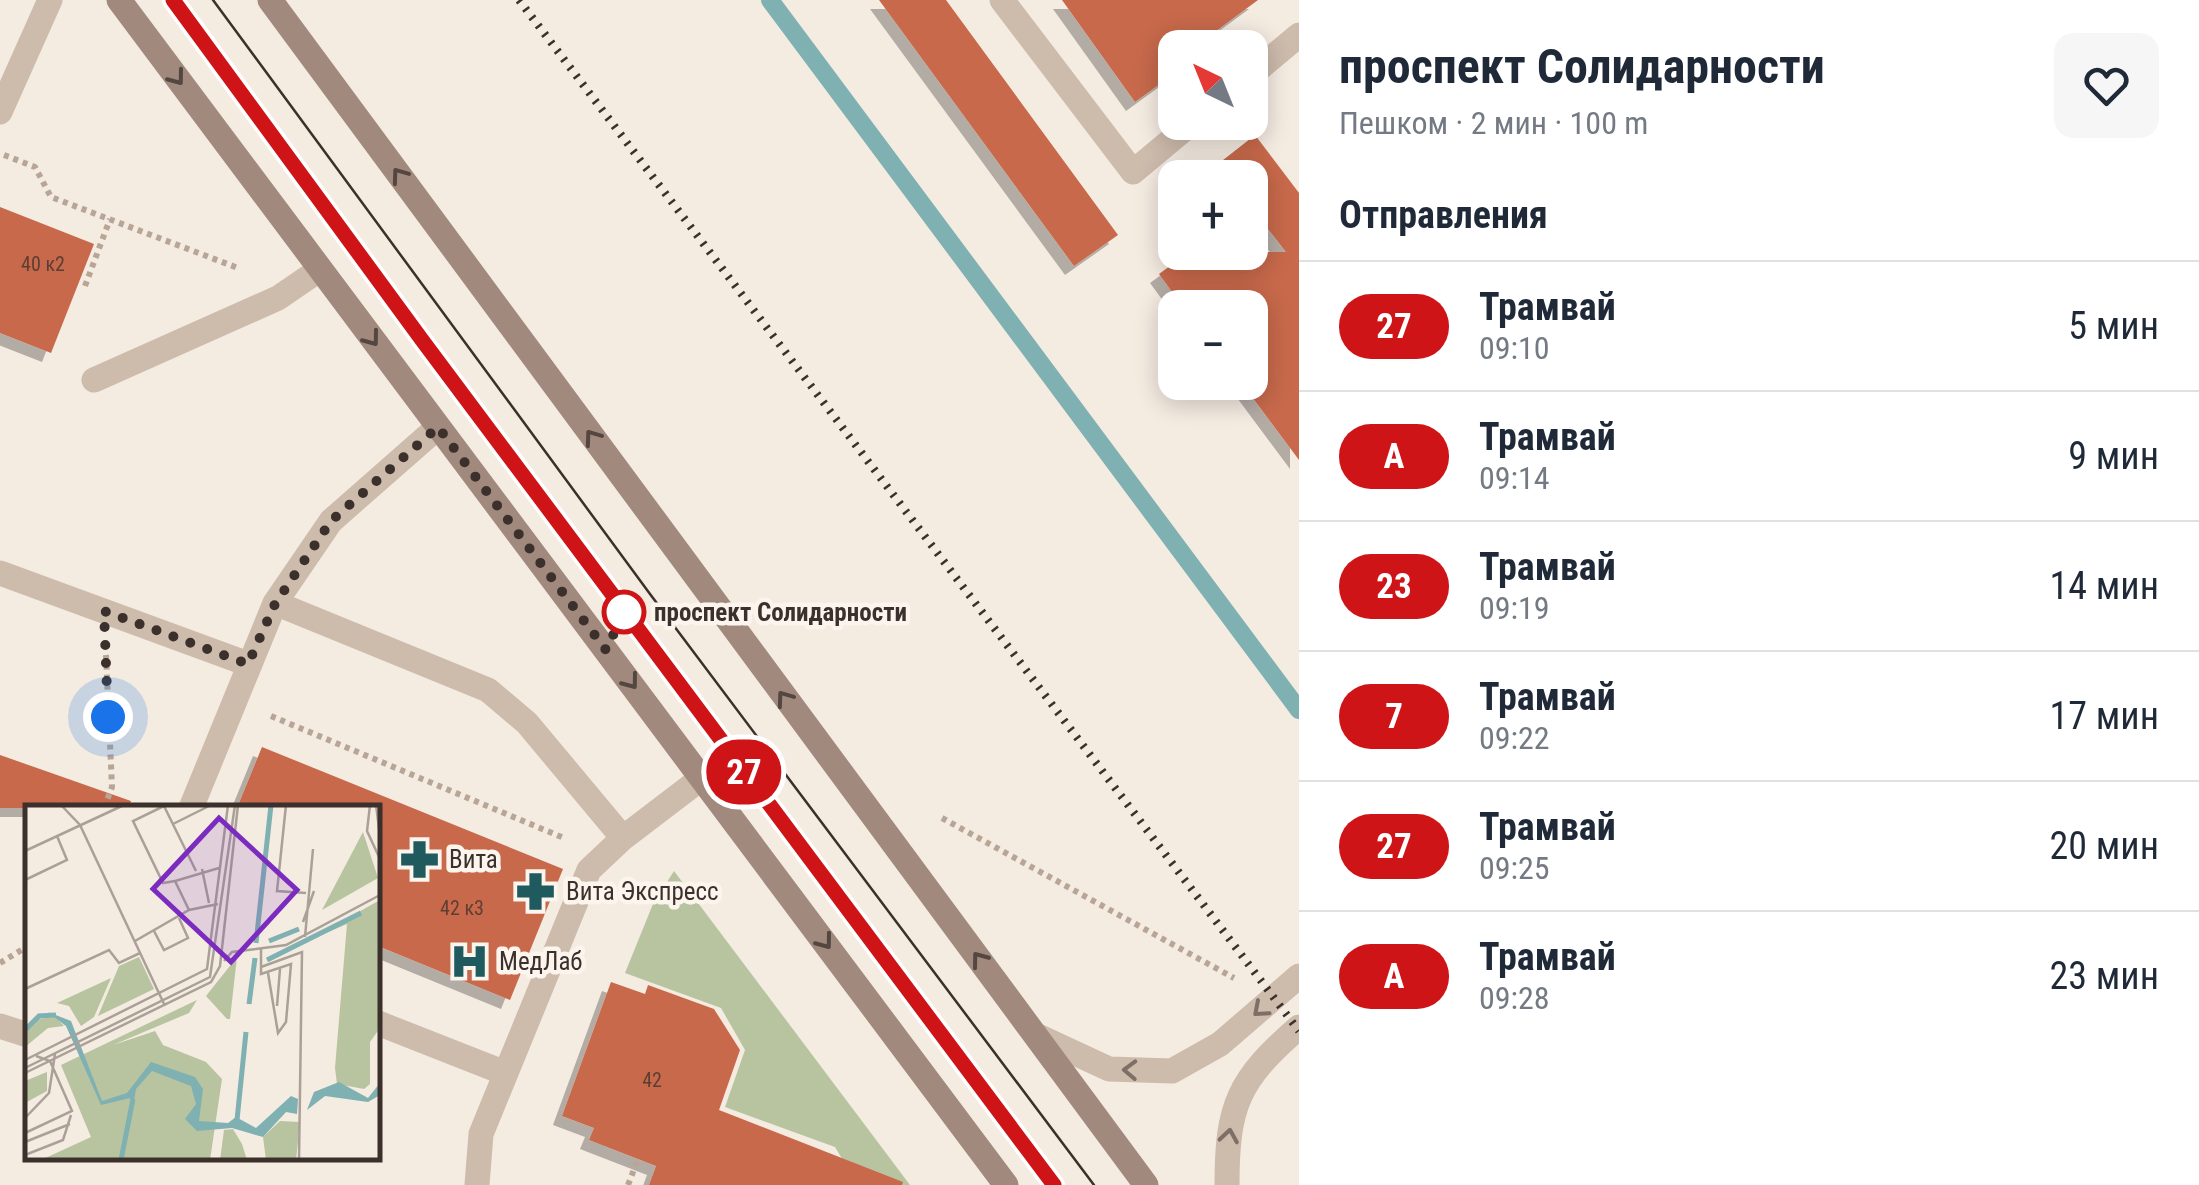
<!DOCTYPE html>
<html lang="ru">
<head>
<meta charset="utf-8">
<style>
  body { margin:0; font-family:"Roboto Condensed",sans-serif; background:#f6f6f7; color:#1f2937; height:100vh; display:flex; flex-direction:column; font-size:38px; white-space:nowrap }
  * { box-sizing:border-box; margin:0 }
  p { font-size:32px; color:#747a83 }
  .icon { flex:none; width:55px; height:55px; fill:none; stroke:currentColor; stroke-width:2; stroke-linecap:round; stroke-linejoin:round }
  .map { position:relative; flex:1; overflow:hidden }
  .side { display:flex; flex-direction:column; background:#fff; width:900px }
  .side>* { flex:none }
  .badge { padding:0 20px; border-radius:32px; font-size:35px; line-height:65px }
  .needle { width:65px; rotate:317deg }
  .tools { position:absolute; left:1158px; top:30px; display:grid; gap:20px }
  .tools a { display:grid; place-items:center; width:110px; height:110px; border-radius:20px; background:#fff; box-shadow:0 5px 25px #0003; font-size:50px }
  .you { position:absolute; width:50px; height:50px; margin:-25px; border:8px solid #fff; border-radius:50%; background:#1a73e8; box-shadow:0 0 0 15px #1a73e833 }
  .map>.badge { position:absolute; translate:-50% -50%; box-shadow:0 0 0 5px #fff }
  h2 { padding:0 40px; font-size:38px; line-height:90px }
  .round { display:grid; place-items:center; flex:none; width:105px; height:105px; border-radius:20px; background:#f6f6f7 }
  .overview { display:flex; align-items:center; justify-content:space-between; height:170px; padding:0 40px }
  h1 { font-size:48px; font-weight:700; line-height:75px }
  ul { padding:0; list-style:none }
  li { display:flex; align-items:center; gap:30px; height:130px; padding:0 40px; border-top:2px solid #e0e1e3 }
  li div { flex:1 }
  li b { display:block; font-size:38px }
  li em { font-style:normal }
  li .badge { min-width:110px; font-weight:700; text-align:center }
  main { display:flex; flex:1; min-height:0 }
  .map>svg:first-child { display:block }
  .green { fill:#b8c4a0 }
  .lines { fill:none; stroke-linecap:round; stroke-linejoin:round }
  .stream { stroke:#7fb0b2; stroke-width:18 }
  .building { fill:#c8694b; filter:url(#shadow) }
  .path { stroke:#b9a596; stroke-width:6; stroke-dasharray:5 5; stroke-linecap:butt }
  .service { stroke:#cdbbac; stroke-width:25 }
  .tertiary { stroke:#cdbbac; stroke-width:25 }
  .secondary { stroke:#a18a7d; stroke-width:25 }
  .tram { stroke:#3b302b; stroke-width:2.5 }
  .rail { stroke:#3b302b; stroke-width:8; stroke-dasharray:2.5 8; stroke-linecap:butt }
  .oneway { stroke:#544640 }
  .oneway2 { stroke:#7d6f65 }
  .line-casing { stroke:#fff; stroke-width:22 }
  .line { stroke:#ce1417; stroke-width:15 }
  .walk { stroke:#3b302b; stroke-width:10; stroke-dasharray:0 18 }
  .stop-dot { fill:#fff; stroke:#ce1417; stroke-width:5 }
  .labels { text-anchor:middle; stroke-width:9; stroke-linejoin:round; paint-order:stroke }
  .number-label { font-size:20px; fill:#5e3e33 }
  .stop-label { font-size:25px; font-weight:bold; fill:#3b302b; stroke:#fbf5ee; text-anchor:start }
  .poi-label { font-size:25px; fill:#3b302b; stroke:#fbf5ee; text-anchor:start }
  .inset-river { fill:none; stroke:#7fb0b2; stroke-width:5 }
  .inset-road { fill:none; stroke:#aaa098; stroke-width:2.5 }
  .view { fill:#7b2cbf; fill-opacity:0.15; stroke:#7b2cbf; stroke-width:5 }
  .inset-edge { fill:none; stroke:#3b302b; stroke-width:5 }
</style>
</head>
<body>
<main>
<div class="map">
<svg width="1299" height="1185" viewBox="0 0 1299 1185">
  <defs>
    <filter id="shadow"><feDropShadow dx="-9" dy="9" stdDeviation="0" flood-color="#0004"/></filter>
  </defs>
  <rect width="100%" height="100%" fill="#f4ebe1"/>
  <!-- green -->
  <path class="green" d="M674,871L910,1185H858L835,1147L725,1107L745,1050L721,1008L625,973L653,904Z"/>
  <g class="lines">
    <!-- stream -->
    <path class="stream" d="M770,0L1299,710"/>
  </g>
  <!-- building -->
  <path class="building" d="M879,0H946L1118,235L1074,266Z
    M1062,0H1258L1193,48H1175V73L1135,102Z
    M1255,135L1299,193V460L1241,382H1250V308H1184L1159,274L1189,252H1286L1250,206V178H1228L1218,164Z
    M0,207L94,244L51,353L0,333Z
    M262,747L563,869L510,1000L378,946V808H237Z
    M0,755L131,801L129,808H0Z
    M611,982L645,994L648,985L714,1009L740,1050L719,1110L903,1182L902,1185H649L656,1166L589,1140L594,1128L562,1116Z"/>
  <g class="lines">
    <!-- path -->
    <path class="path" d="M4,155L35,167L51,197L238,268
      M85,286L110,219
      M271,716L564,838
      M104,808L112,787L106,655
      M942,818L1234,978
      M0,963L28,946
      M628,1185L638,1159"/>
    <!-- service -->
    <path class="service" d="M1002,0L1133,172L1193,122
      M1250,76L1299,35
      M0,112L50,0
      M94,380L278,298L319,270
      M0,573L248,664
      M275,603L488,690L527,723L623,838
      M191,808L275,603L331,521L438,427
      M378,1023L505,1073
      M0,1026L28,1035
      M477,1185L481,1134L589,870L623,838L703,777"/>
    <!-- tertiary -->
    <path class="tertiary" d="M1038,1036L1109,1069L1172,1071L1220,1044L1299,976
      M1227,1185C1227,1105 1238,1080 1299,1027"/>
    <!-- secondary -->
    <path class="secondary" d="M119,0L1006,1185
      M270,0L1146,1185"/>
    <!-- tram -->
    <path class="tram" d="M173,0L399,310L1054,1185
      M213,0L650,594L1094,1185"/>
    <!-- rail -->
    <path class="rail" d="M519,0L1299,1031"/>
  </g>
  <!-- one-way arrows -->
  <defs><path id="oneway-chevron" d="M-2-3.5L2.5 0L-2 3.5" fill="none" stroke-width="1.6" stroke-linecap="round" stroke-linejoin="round" transform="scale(2.5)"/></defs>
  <g class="oneway">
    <use href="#oneway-chevron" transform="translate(177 78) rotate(53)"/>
    <use href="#oneway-chevron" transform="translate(399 175) rotate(-126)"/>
    <use href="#oneway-chevron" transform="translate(372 339) rotate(53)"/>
    <use href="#oneway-chevron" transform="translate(592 437) rotate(-126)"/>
    <use href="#oneway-chevron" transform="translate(631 682) rotate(53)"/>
    <use href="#oneway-chevron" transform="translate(784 698) rotate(-126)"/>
    <use href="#oneway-chevron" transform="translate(825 942) rotate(53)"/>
    <use href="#oneway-chevron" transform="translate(979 959) rotate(-127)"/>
  </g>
  <g class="oneway2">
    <use href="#oneway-chevron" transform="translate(1260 1010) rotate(139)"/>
    <use href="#oneway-chevron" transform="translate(1130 1070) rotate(-178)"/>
    <use href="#oneway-chevron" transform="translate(1229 1136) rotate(-81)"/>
  </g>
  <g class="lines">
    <defs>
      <path id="line" d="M173,0L422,340L1054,1185"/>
    </defs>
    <!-- line casing -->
    <use href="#line" class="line-casing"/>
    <!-- line -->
    <use href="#line" class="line"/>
    <!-- walk -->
    <path class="walk" d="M108,717L104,611L248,664L275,604L331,521L438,427L606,650L624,612"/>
  </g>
  <!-- icons -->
  <defs>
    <symbol id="pharmacy-bare" viewBox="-9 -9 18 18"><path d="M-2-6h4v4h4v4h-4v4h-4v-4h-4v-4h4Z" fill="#1f5a5e" stroke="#fbf5ee" stroke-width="2.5" paint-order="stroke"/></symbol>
    <symbol id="hospital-bare" viewBox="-9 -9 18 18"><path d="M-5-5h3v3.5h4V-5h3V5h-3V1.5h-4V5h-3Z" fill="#1f5a5e" stroke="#fbf5ee" stroke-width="2.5" paint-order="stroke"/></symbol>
  </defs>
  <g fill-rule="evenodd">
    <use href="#pharmacy-bare" x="392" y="832" width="55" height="55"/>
    <use href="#pharmacy-bare" x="508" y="864" width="55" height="55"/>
    <use href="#hospital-bare" x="442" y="934" width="55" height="55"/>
  </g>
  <!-- markers -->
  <circle class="stop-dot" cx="624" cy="612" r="20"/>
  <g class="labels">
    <!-- number labels -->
    <g class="number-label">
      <text x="43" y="271">40 к2</text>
      <text x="462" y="915">42 к3</text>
      <text x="652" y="1087">42</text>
    </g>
    <!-- stop labels -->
    <g class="stop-label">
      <text x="654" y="621">проспект Солидарности</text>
    </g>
    <!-- poi labels -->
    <g class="poi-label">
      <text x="449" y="868">Вита</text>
      <text x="566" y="900">Вита Экспресс</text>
      <text x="499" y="970">МедЛаб</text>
    </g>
  </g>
  <!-- overview -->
  <g transform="translate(25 805)">
    <rect width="355" height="355" fill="#f4ebe1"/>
    <path d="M338,27L353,73L297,105ZM355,95V223L345,237V279L339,284L312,279L310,263L322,119L280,137ZM114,152L129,184L73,211L94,161ZM212,152L205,214H202L181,191ZM86,173L69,212L56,221L44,201L32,198ZM172,195L164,208L88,240L130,226L138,240L181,257L197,274L185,355H16L66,332L36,260ZM31,212L39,221L23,223L0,242L3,223L13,214ZM22,267V286L0,298V276ZM255,316L275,317L271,355H241L238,332ZM208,324L217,339L222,355H195L199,325Z" fill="#b8c4a0"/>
    <path d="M23,207L46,216L77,296L102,288L126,257L170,272L178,284L174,316L203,318L211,312L231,323L266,291L273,294L272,309L261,307L238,332L207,323L172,326L160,314L171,299L166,281L127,266L111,284L108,302L105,293L76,300L41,221ZM314,277L343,293L355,278V290L343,297L300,291L282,305L289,287Z" fill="#7fb0b2"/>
    <path class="inset-river" d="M244,136L274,124M231,138L246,0M242,155L336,108M224,199L230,153M0,225L14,211L31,210M212,315L221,227M96,355L108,294"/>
    <path class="inset-road" d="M36,0L55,20L140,201M261,0L252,86L281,88M345,0L342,26L355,54M351,0L355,31M139,1L108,16L138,78L150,76M139,1L171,66M148,19L186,0M0,46L99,0M177,64L184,98M0,75L42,55L32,31M164,105L150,76L194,63M278,117L289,86M129,126L139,145L163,133L154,113M280,132L288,44M110,136L164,105L193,99M236,144V169L266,159L261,217L253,228L243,168M199,156L207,147L261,140L355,90M236,162L277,147L274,355M0,184L84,145L94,158L115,148M252,201L255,164M0,255L182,164L203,0M0,263L185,172L210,0M0,268L186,177L195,161L213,0M0,313L24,288L30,249M0,328L47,306L25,256L11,251M0,337L45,319M0,350L38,335L46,310"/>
    <path class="view" d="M194,13L272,85L206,157L128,84Z"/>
    <rect width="355" height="355" class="inset-edge"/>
  </g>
</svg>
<div class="tools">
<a><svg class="needle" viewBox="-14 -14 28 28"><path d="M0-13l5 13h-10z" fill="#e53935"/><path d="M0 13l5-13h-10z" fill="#747a83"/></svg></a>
<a>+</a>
<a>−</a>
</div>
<div class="you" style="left:108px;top:717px"></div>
<b class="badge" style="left:744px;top:772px;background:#ce1417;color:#fff">27</b>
</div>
<section class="side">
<div class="overview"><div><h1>проспект Солидарности</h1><p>Пешком · 2 мин · 100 m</p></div><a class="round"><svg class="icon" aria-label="heart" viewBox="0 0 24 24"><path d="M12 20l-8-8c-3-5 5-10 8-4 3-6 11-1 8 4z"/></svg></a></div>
<h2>Отправления</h2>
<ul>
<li><span class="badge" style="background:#ce1417;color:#fff">27</span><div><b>Трамвай</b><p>09:10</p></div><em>5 мин</em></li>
<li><span class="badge" style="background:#ce1417;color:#fff">А</span><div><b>Трамвай</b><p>09:14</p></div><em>9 мин</em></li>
<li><span class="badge" style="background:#ce1417;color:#fff">23</span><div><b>Трамвай</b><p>09:19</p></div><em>14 мин</em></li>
<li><span class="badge" style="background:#ce1417;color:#fff">7</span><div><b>Трамвай</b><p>09:22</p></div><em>17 мин</em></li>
<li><span class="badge" style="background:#ce1417;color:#fff">27</span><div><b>Трамвай</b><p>09:25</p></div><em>20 мин</em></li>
<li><span class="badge" style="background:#ce1417;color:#fff">А</span><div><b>Трамвай</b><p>09:28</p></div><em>23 мин</em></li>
</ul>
</section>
</main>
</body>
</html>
